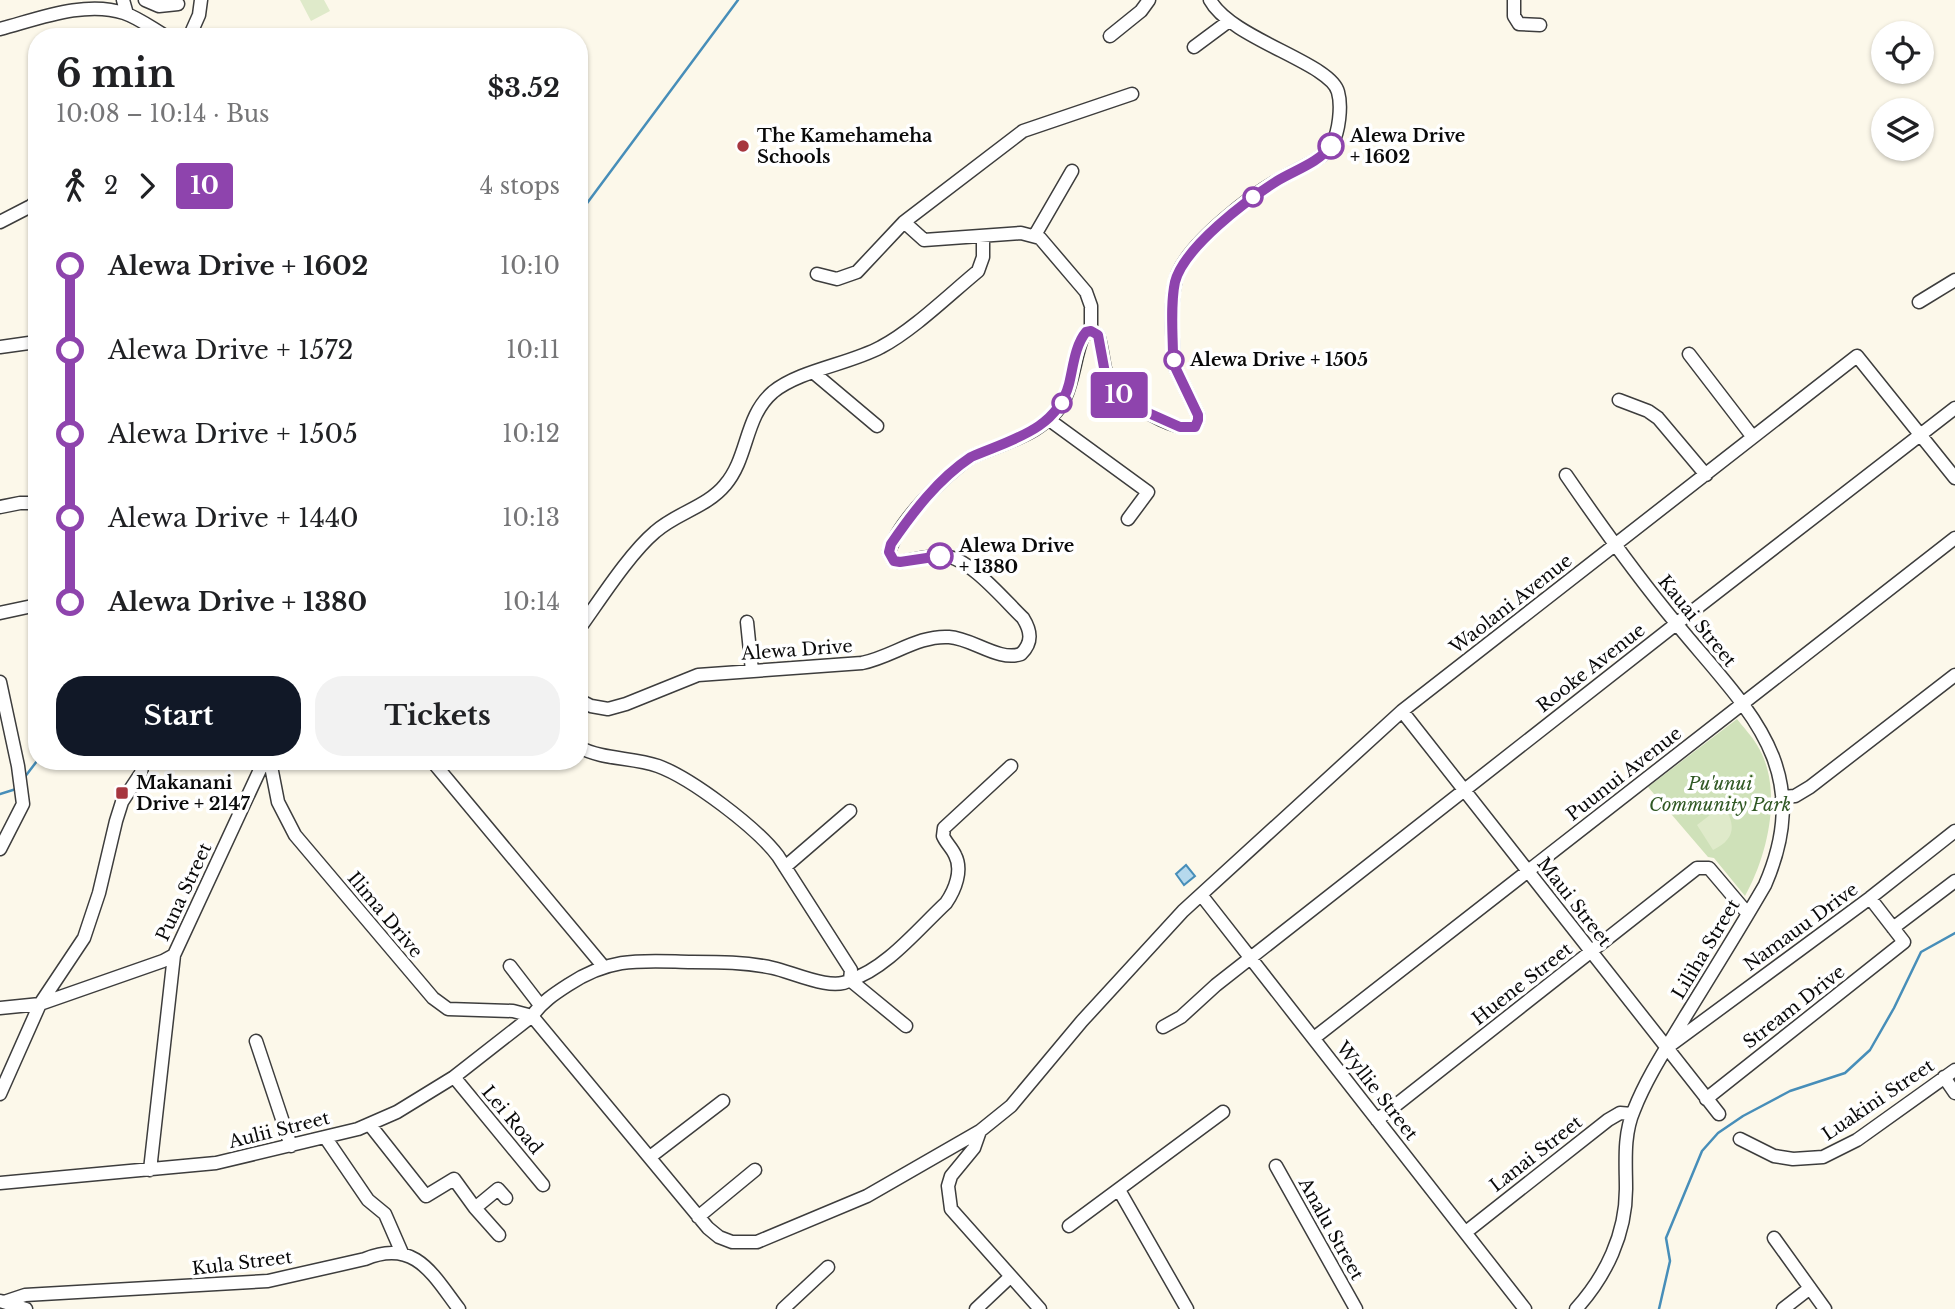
<!DOCTYPE html>
<html lang="en">
<head>
<meta charset="utf-8">
<style>
  body { margin:0; font-family:"Libre Baskerville",serif; background:#f2f2f2; color:#202124; height:100vh; display:flex; flex-direction:column; font-size:26px; white-space:nowrap }
  * { box-sizing:border-box; margin:0 }
  p { font-size:23px; color:#757577 }
  .icon { flex:none; width:38px; height:38px; fill:none; stroke:currentColor; stroke-width:2; stroke-linecap:round; stroke-linejoin:round }
  .map { position:relative; flex:1; overflow:hidden }
  .details { position:absolute; left:28px; top:28px; width:560px; height:742px; display:flex; flex-direction:column; background:#fff; border-radius:28px; box-shadow:0 2px 5px #0004 }
  .details>* { flex:none }
  .badge { padding:0 14px; border-radius:5px; font-size:24px; line-height:46px }
  .fabs { position:absolute; left:1871px; top:21px; display:grid; gap:14px }
  .fabs a { display:grid; place-items:center; width:63px; height:63px; border-radius:50%; background:#fff; box-shadow:0 2px 5px #0004; font-size:35px }
  .map>.badge { position:absolute; translate:-50% -50%; box-shadow:0 0 0 4px #fff }
  .legs { display:flex; align-items:center; gap:10px; height:77px; padding:0 28px; font-size:23px }
  .legs p { margin-inline-start:auto }
  .headline { display:flex; align-items:center; justify-content:space-between; height:119px; padding:0 28px }
  h1 { font-size:38px; font-weight:800; line-height:52px }
  .button { display:flex; gap:14px; margin-top:auto; padding:14px 28px }
  .button a { flex:1; height:80px; border-radius:28px; background:#111827; color:#fff; font-size:28px; font-weight:800; line-height:80px; text-align:center }
  .button a+a { background:#f2f2f2; color:#202124 }
  ul { padding:0 28px; list-style:none }
  li { display:flex; align-items:center; gap:24px; height:84px; font-size:26px }
  li i { display:grid; place-items:center; width:10px; height:100%; margin:0 9px; background:currentColor }
  li i::after { content:''; width:18px; height:18px; margin:-9px; border:5px solid; border-radius:50%; background:#fff }
  li p { margin-inline-start:auto }
  li:first-child i { background:linear-gradient(#0000 50%,currentColor 0) }
  li:last-child i { background:linear-gradient(currentColor 50%,#0000 0) }
  .map>svg:first-child { display:block }
  .green { fill:#cfe1b9 }
  .pitch { fill:#dfeaca }
  .water { fill:#b6d9ed; stroke:#478eb9; stroke-width:2 }
  .lines { fill:none; stroke-linecap:round; stroke-linejoin:round }
  .stream { stroke:#478eb9; stroke-width:2.5 }
  .minor-casing { stroke:#3d3d3d; stroke-width:15 }
  .minor { stroke:#fff; stroke-width:12 }
  .line-1-casing { stroke:#fff; stroke-width:16 }
  .line-1 { stroke:#8e44ad; stroke-width:10 }
  .poi-dot { fill:#a6363e; stroke:#fff; stroke-width:2.5 }
  .stop-1-dot { fill:#fff; stroke:#8e44ad; stroke-width:3.5 }
  .labels { text-anchor:middle; stroke-width:7; stroke-linejoin:round; paint-order:stroke }
  .poi-label { font-size:18px; font-weight:bold; fill:#0a0a0a; stroke:#fff; text-anchor:start }
  .stop-label { font-size:18px; font-weight:bold; fill:#0a0a0a; stroke:#fff; text-anchor:start }
  .street-label { font-size:18px; fill:#0a0a0a; stroke:#fff }
  .park-label { font-size:18px; font-style:italic; fill:#305824; stroke:#fff }
</style>
</head>
<body>
<div class="map">
<svg width="1955" height="1309" viewBox="0 0 1955 1309">
  <rect width="100%" height="100%" fill="#fcf8ea"/>
  <!-- green -->
  <path class="green" d="M1737,719C1743,727 1752,736 1757,745C1784,788 1768,855 1745,896L1714,858L1708,857L1648,787Z"/>
  <!-- pitch -->
  <path class="pitch" d="M300,0H324L330,11L311,21Z
    M1723,805C1736,824 1736,839 1713,850L1697,825Z"/>
  <!-- water -->
  <path class="water" d="M1186,865L1195,876L1184,885L1176,874Z"/>
  <g class="lines">
    <!-- stream -->
    <path class="stream" d="M579,214L738,0
      M24,778L37,761
      M0,794L16,789
      M1659,1309L1670,1261L1666,1238L1702,1151L1718,1133L1743,1116L1790,1091L1845,1073L1870,1050L1894,1008L1921,952L1955,933"/>
    <defs>
      <path id="minor" d="M123,0L127,14
        M145,0L159,6L178,4
        M1514,0V16L1519,24L1540,25
        M0,29C38,19 85,0 124,13C139,18 153,29 167,37
        M191,33L199,15L201,0
        M1110,36L1141,11L1149,0
        M1194,47L1229,21
        M0,222L31,206L37,200
        M904,222L924,240L1021,233L1040,238L1086,292L1091,306V331
        M1035,235L1072,171
        M817,274L837,279L857,272L904,222L1023,131L1132,94
        M1919,302L1955,280
        M1091,331L1098,335C1104,353 1102,372 1113,388C1123,401 1201,450 1198,415L1176,369L1173,358C1173,333 1169,295 1178,273C1193,240 1252,194 1284,177C1299,168 1323,160 1332,144C1339,132 1342,106 1338,92C1331,63 1231,39 1210,0
        M0,347L36,342
        M1689,354L1752,436
        M814,373L877,426
        M1619,400L1648,411L1658,418L1706,475
        M1048,419L1148,492L1128,519
        M1566,475C1601,526 1636,575 1675,622C1745,708 1817,765 1765,885C1739,930 1712,973 1685,1017C1667,1047 1647,1077 1634,1110C1623,1135 1626,1163 1626,1189C1626,1234 1606,1276 1576,1309
        M0,507L20,503H37
        M0,613L37,605
        M747,622L752,671
        M579,629C600,600 629,554 655,532C676,513 707,507 725,485C749,457 744,417 773,392C800,370 850,364 881,347C912,331 950,294 978,271L983,257V237
        M0,682L18,766L23,804L0,849
        M579,700L591,706L608,709L626,704L698,675L862,663C892,657 918,635 949,637C972,638 999,662 1021,654C1033,642 1031,631 1023,618C1005,601 969,557 944,556C930,555 914,560 900,562L894,561L889,552C898,522 945,475 971,457C1003,443 1049,433 1065,398C1074,378 1075,356 1083,336L1091,331
        M1402,711L1719,1114
        M270,761L278,802L295,835L433,998L448,1009L513,1011L532,1016L708,1228L719,1237L732,1242H757L867,1196L980,1131L1011,1106L1082,1021L1183,911L1402,711L1857,356L1955,478
        M432,761L603,966
        M1782,797L1795,796L1810,787L1955,675
        M785,867L850,811
        M1202,896L1525,1309
        M1893,928L1955,881
        M510,966L540,1005
        M850,980C886,969 918,929 946,903C955,890 963,870 955,855C952,848 946,843 943,836L944,828L1011,766
        M850,980L906,1026
        M0,1008L40,1004L163,961L174,955
        M1163,1027L1181,1017L1216,985L1676,624L1955,408
        M1314,1038L1955,538
        M256,1041L291,1146
        M1672,1044L1870,898L1955,831
        M454,1077L543,1185
        M1944,1077L1955,1093
        M0,1094L40,1004L84,938L99,893L116,821L122,802L141,773L143,761
        M1706,1099L1904,942L1870,898
        M1377,1120L1697,868H1709L1748,914
        M370,1125L426,1196L454,1179L475,1208L499,1235
        M980,1131L974,1148L951,1176L948,1186L951,1209L1040,1309
        M325,1137L368,1200L385,1214L402,1253
        M1740,1139L1774,1156L1793,1159L1823,1157L1857,1140L1955,1070
        M650,1157L723,1101
        M1276,1166L1356,1309
        M150,1170L174,955L264,761
        M0,1183L216,1163L358,1129L397,1112L454,1077L532,1016C542,1002 554,994 568,985C612,956 643,961 692,962C719,962 746,962 773,968C792,972 833,992 850,980L851,970L778,856C756,827 691,778 658,766C632,757 603,760 579,747
        M1119,1190L1187,1309
        M475,1208L498,1189L506,1198
        M698,1217L755,1170
        M1069,1226L1223,1112
        M1466,1232L1608,1120L1620,1113L1632,1114
        M1774,1238L1825,1309
        M0,1301L26,1309
        M4,1302L25,1295L268,1281L365,1259C415,1238 433,1275 459,1309
        M783,1309L828,1267
        M976,1309L1010,1277
        M1783,1309L1810,1288"/>
    </defs>
    <!-- minor casing -->
    <use href="#minor" class="minor-casing"/>
    <!-- minor -->
    <use href="#minor" class="minor"/>
  </g>
  <g class="lines">
    <defs>
      <path id="line-1" d="M940,556L900,562L894,561L889,552L891,544C913,512 938,479 971,457C1010,440 1057,430 1069,384C1073,368 1075,345 1086,332L1091,331L1098,335L1105,373L1119,396L1135,407L1180,427H1195L1198,420V415L1176,369L1173,358C1173,334 1170,305 1175,282C1184,247 1247,200 1277,181C1295,170 1318,163 1331,146"/>
    </defs>
    <!-- line-1 casing -->
    <use href="#line-1" class="line-1-casing"/>
    <!-- line-1 -->
    <use href="#line-1" class="line-1"/>
  </g>
  <!-- markers -->
  <g class="poi-dot">
    <circle cx="743" cy="146" r="7"/>
    <rect x="115" y="786" width="14" height="14" rx="3.5"/>
  </g>
  <g class="stop-1-dot">
    <circle cx="1331" cy="146" r="12"/>
    <circle cx="1253" cy="197" r="9"/>
    <circle cx="1174" cy="360" r="9"/>
    <circle cx="1062" cy="403" r="9"/>
    <circle cx="940" cy="556" r="12"/>
  </g>
  <g class="labels">
    <!-- poi labels -->
    <g class="poi-label">
      <text x="757" y="142">The Kamehameha<tspan x="757" dy="21">Schools</tspan></text>
      <text x="136" y="789">Makanani<tspan x="136" dy="21">Drive + 2147</tspan></text>
    </g>
    <!-- stop labels -->
    <g class="stop-label">
      <text x="1350" y="142">Alewa Drive<tspan x="1350" dy="21">+ 1602</tspan></text>
      <text x="1190" y="366">Alewa Drive + 1505</text>
      <text x="959" y="552">Alewa Drive<tspan x="959" dy="21">+ 1380</tspan></text>
    </g>
    <!-- street labels -->
    <g class="street-label">
      <text transform="translate(1511 604) rotate(-38)" y="6">Waolani Avenue</text>
      <text transform="translate(1697 621) rotate(51)" y="6">Kauai Street</text>
      <text transform="translate(797 650) rotate(-4)" y="6">Alewa Drive</text>
      <text transform="translate(1591 668) rotate(-38)" y="6">Rooke Avenue</text>
      <text transform="translate(1624 774) rotate(-38)" y="6">Puunui Avenue</text>
      <text transform="translate(184 892) rotate(-65)" y="6">Puna Street</text>
      <text transform="translate(1574 902) rotate(52)" y="6">Maui Street</text>
      <text transform="translate(385 915) rotate(50)" y="6">Ilima Drive</text>
      <text transform="translate(1801 927) rotate(-36)" y="6">Namauu Drive</text>
      <text transform="translate(1706 949) rotate(-59)" y="6">Liliha Street</text>
      <text transform="translate(1522 984) rotate(-38)" y="6">Huene Street</text>
      <text transform="translate(1794 1007) rotate(-38)" y="6">Stream Drive</text>
      <text transform="translate(1377 1091) rotate(52)" y="6">Wyllie Street</text>
      <text transform="translate(1878 1100) rotate(-34)" y="6">Luakini Street</text>
      <text transform="translate(512 1120) rotate(50)" y="6">Lei Road</text>
      <text transform="translate(279 1130) rotate(-14)" y="6">Aulii Street</text>
      <text transform="translate(1536 1154) rotate(-38)" y="6">Lanai Street</text>
      <text transform="translate(1331 1229) rotate(61)" y="6">Analu Street</text>
      <text transform="translate(242 1263) rotate(-7)" y="6">Kula Street</text>
    </g>
    <!-- park labels -->
    <g class="park-label">
      <text x="1720" y="790">Pu'unui<tspan x="1720" dy="21">Community Park</tspan></text>
    </g>
  </g>
</svg>
<div class="fabs">
<a><svg class="icon" aria-label="locate" viewBox="0 0 24 24"><circle cx="12" cy="12" r="6"/><path d="M12 2v4M12 18v4M2 12h4M18 12h4"/></svg></a>
<a><svg class="icon" aria-label="layers" viewBox="0 0 24 24"><path d="M12 4l9 5-9 5-9-5zM3 14l9 5 9-5"/></svg></a>
</div>
<b class="badge" style="left:1119px;top:395px;background:#8e44ad;color:#fff">10</b>
<section class="details">
<div class="headline"><div><h1>6 min</h1><p>10:08 – 10:14 · Bus</p></div><b>$3.52</b></div>
<div class="legs"><svg class="icon" aria-label="walk" viewBox="0 0 24 24"><circle cx="13" cy="4" r="2"/><path d="M13 8l-2 6 4 7M11 14l-3 7M7 12l3-4h3l4 4"/></svg>2<svg class="icon" aria-label="forward" viewBox="0 0 24 24"><path d="M9 5l7 7-7 7"/></svg><b class="badge" style="background:#8e44ad;color:#fff">10</b><p>4 stops</p></div>
<ul>
<li><i style="color:#8e44ad"></i><b>Alewa Drive + 1602</b><p>10:10</p></li>
<li><i style="color:#8e44ad"></i><span>Alewa Drive + 1572</span><p>10:11</p></li>
<li><i style="color:#8e44ad"></i><span>Alewa Drive + 1505</span><p>10:12</p></li>
<li><i style="color:#8e44ad"></i><span>Alewa Drive + 1440</span><p>10:13</p></li>
<li><i style="color:#8e44ad"></i><b>Alewa Drive + 1380</b><p>10:14</p></li>
</ul>
<div class="button"><a>Start</a><a>Tickets</a></div>
</section>
</div>
</body>
</html>
